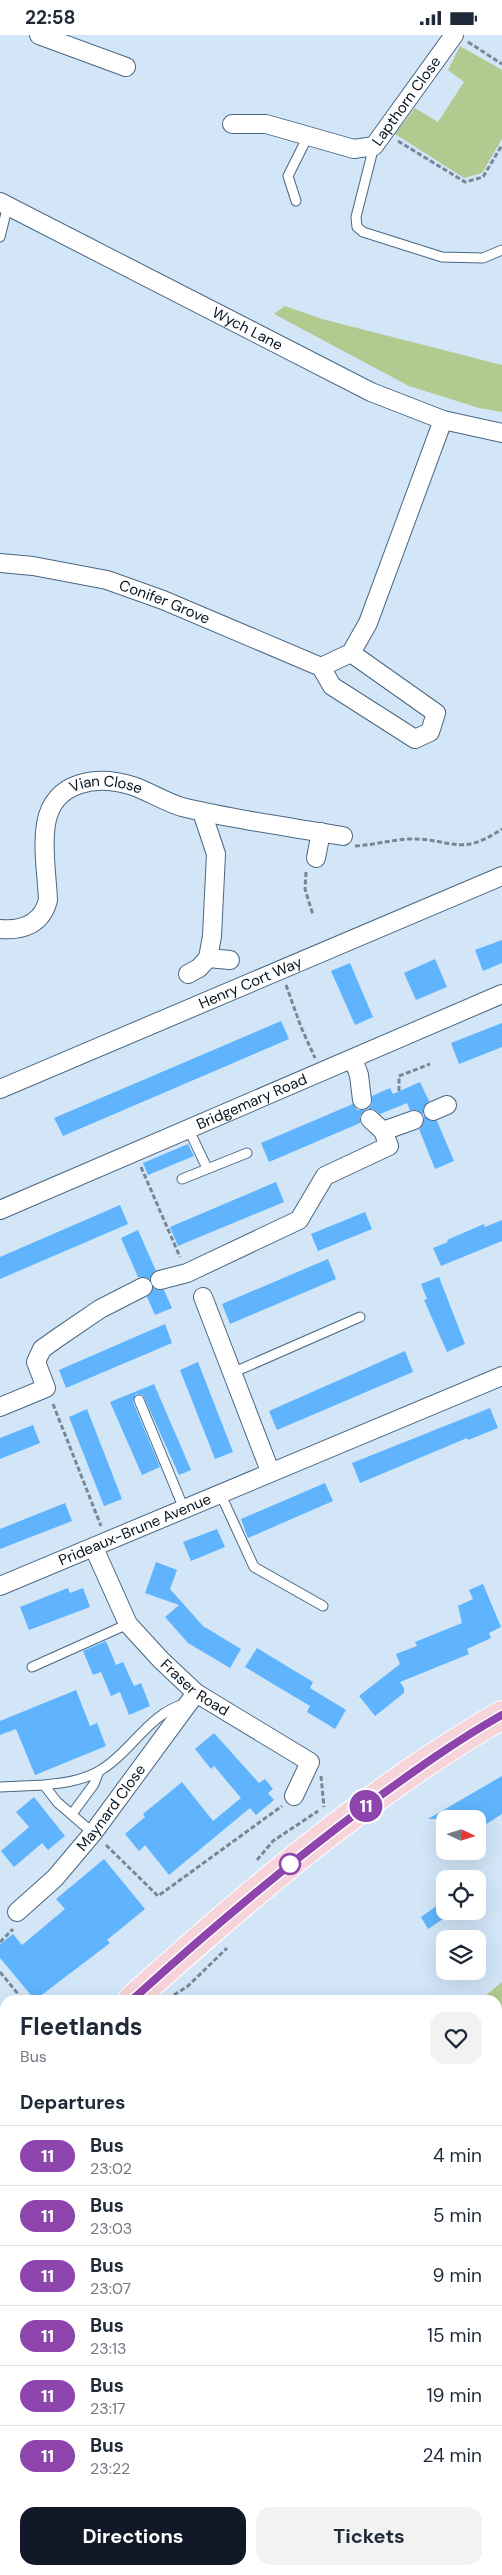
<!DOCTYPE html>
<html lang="en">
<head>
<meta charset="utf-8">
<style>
  body { margin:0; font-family:"DM Sans",sans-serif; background:#f2f2f3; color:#1f2937; height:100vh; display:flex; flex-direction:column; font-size:19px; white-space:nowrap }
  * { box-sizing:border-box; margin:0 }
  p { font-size:16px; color:#747a83 }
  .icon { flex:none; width:28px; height:28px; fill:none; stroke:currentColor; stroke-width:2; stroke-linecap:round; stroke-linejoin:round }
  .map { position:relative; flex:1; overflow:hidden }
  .panel { position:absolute; left:0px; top:1960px; width:502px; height:580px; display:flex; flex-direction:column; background:#fff; border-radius:15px 15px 0 0; box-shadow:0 5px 20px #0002 }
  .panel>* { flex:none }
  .badge { padding:0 10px; border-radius:16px; font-size:18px; line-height:32px }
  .needle { width:32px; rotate:94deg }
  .controls { position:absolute; left:436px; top:1775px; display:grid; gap:10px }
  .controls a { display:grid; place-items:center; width:50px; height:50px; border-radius:10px; background:#fff; box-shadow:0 5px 20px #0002; font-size:25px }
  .map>.badge { position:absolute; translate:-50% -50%; box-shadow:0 0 0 2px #fff }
  h2 { padding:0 20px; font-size:19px; line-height:45px }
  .round { display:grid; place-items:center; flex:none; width:52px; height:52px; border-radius:15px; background:#f2f2f3 }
  .head { display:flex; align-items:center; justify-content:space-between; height:85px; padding:0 20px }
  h1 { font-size:24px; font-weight:700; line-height:38px }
  .cta { display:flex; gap:10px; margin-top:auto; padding:10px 20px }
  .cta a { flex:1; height:58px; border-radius:15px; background:#111827; color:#fff; font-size:20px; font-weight:700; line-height:58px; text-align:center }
  .cta a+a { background:#f2f2f3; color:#1f2937 }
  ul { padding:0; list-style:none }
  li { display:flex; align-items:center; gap:15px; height:60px; padding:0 20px; border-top:1px solid #e0e1e3 }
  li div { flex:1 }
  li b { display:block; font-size:19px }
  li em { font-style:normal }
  li .badge { min-width:55px; font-weight:700; text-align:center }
  .status { display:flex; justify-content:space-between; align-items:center; height:35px; padding:0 25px; background:#fff; direction:ltr }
  .status svg { height:14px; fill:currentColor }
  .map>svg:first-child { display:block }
  .green { fill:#b2ca90 }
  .building { fill:#5fb4fd }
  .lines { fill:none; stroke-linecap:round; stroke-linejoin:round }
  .lane-casing { stroke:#4a6782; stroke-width:11 }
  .street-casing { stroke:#4a6782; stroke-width:20 }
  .primary-casing { stroke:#fff; stroke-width:30 }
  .path { stroke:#778796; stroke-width:3; stroke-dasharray:5 2.5; stroke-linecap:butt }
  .lane { stroke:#fff; stroke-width:9 }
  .street { stroke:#fff; stroke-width:18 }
  .primary { stroke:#f6d4da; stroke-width:28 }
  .line-casing { stroke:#fff; stroke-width:11 }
  .line { stroke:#8e44ad; stroke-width:8 }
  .stop-dot { fill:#fff; stroke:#8e44ad; stroke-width:2.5 }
  .labels { text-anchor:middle; stroke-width:4; stroke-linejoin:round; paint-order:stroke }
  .street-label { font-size:15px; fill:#09141f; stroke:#e5f2ff }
</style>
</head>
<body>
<div class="status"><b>22:58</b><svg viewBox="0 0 49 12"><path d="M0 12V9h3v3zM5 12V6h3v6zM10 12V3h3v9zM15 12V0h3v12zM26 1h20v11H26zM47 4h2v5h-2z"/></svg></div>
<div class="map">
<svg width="502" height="2540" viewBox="0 0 502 2540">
  <rect width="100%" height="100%" fill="#d2e6f8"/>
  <!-- green -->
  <path class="green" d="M460,11L502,35V104L482,138L464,143L395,99L415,73L438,87L464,47L448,35Z
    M285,271L322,284L502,330V377L479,373L409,351L274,279Z
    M502,1947V2059L498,2055V1965H480Z"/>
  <!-- building -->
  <path class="building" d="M502,905V928L483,936L475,915Z
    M435,924L447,952L416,965L404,938Z
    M350,928L373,982L355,990L331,936Z
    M281,986L289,1004L63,1101L54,1083Z
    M502,988V1012L459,1029L451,1008Z
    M420,1047L429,1066L423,1074V1080L416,1075H410L407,1068L380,1079L373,1074H368L372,1069V1061L390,1053L393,1059Z
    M353,1069L357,1075H365L360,1081V1088L269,1127L261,1108Z
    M424,1081L431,1086H437L454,1126L435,1134L419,1094L424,1087Z
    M188,1109L194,1121L148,1140L143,1128Z
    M276,1147L284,1167L178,1211L170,1192Z
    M120,1170L128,1189L0,1244V1222Z
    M365,1177L372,1194L318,1216L311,1199Z
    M502,1185V1206L441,1231L433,1213L448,1207L447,1205L484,1189L485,1192Z
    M138,1195L156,1236L150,1244L138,1242L121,1203Z
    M328,1224L336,1244L230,1289L222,1269Z
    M439,1242L465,1309L447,1317L424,1265L427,1264L421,1249Z
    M153,1253L164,1255L172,1273L155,1280L147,1262Z
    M165,1289L172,1308L66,1353L59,1335Z
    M405,1316L413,1337L277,1395L269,1376Z
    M198,1327L233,1417L215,1424L180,1335Z
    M154,1349L191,1435L179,1440L143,1360L136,1359L133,1367L160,1432L142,1440L110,1367Z
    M490,1373L498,1393L468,1405L467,1403L360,1448L352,1428Z
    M87,1374L122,1464L104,1471L69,1382Z
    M33,1390L40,1408L0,1424V1403Z
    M325,1448L333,1466L248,1503L241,1484Z
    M65,1468L72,1486L0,1514V1494Z
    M217,1494L225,1512L191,1526L183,1507Z
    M156,1527L177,1535L170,1554L203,1591L241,1614L230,1633L188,1608L165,1582L179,1570L145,1558Z
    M483,1549L501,1592L489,1598L491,1603L467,1614L469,1619L400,1647L404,1653V1658L375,1681L359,1661L400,1629L396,1619L417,1611L415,1607L462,1588L458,1571L473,1564L469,1555Z
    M68,1553L70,1558L83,1553L90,1572L29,1595L20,1572Z
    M106,1606L116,1630L123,1627L134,1651L141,1648L150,1671L129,1680L120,1657L111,1661L101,1637L93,1640L83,1616Z
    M257,1613L313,1647L310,1653L346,1675L335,1694L307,1677L310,1671L245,1632Z
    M76,1655L90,1691L97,1688L106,1711L35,1740L16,1694L0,1700V1686Z
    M214,1698L259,1748L265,1744L273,1754L268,1758L274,1765L256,1780L250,1773L169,1840L145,1810L139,1816L125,1799L145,1782L143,1779L182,1747L213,1786L241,1763L214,1731L211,1734L195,1714Z
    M502,1741V1779L488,1788L478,1792V1784H428Z
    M34,1762L65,1801L48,1815L42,1808L14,1832L1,1816L29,1792L16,1777Z
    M104,1824L145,1874L107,1905L110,1908L35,1965L0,1923V1909L13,1899L22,1910L65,1874L56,1864Z
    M438,1870L446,1882L428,1894L421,1882Z"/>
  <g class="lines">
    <defs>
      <path id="lane" d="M374,111L356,182L357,192L363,197L442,222L483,223L502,215
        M296,166L288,141L308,101
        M0,202L8,170
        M188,1093L207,1133
        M182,1144L247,1118
        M232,1338L360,1282
        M139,1365L184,1474
        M220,1458L254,1532L323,1571
        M32,1632L128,1589
        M44,1750C64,1748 87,1745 104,1733C132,1715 151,1677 185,1669
        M0,1752L44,1750L57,1767L93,1798
        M72,1779L94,1749L99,1736
        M498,2440L502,2445
        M498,2516L502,2511
        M475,2540L480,2535"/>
      <g id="street">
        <path d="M39,0L126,32"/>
        <path id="s1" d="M232,89H266L354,114L374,111L454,0"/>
        <path id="s2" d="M0,167L371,357L443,385L502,398"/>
        <path id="s3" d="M0,528L33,531L107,545L163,565L321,632L351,618L368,588L443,385"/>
        <path d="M321,632L332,651L415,704L430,697L436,678L351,618"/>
        <path d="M316,823L321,797"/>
        <path id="s4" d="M0,894C23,896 42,889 48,865C47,841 42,813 46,789C53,745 98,740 133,751C150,757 165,767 182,772C235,785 290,792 343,801"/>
        <path d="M208,923L230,925"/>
        <path d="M188,939L199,933L208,923L212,901L216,819L202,777"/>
        <path d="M353,1024L359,1040L362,1065"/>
        <path id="s5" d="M0,1054L502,841"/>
        <path d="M433,1076L447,1070"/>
        <path d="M383,1096L414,1085"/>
        <path id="s6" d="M0,1175L502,959"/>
        <path d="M160,1245L187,1238L299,1185L325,1141L389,1111L383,1096L370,1084"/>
        <path d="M203,1262L270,1436"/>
        <path d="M0,1372L46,1353L36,1327L42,1314L56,1304L100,1274L143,1252"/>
        <path id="s7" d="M94,1513L128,1589L161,1625L196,1658L310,1727L294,1761"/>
        <path id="s8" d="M0,1551L502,1341"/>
        <path id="s9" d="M17,1877L55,1843L93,1798L196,1658"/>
        <path d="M0,2381L5,2385"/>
        <path d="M197,2535L203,2540"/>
      </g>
      <path id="primary" d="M132,1965C245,1863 369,1756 502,1680
        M0,2088L5,2084"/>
    </defs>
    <!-- lane casing -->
    <use href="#lane" class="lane-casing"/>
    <!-- street casing -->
    <use href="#street" class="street-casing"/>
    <!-- primary casing -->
    <use href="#primary" class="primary-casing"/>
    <!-- path -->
    <path class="path" d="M468,7L502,29
      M398,106L465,147L483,142L502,110
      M355,811C373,810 391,805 409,804C452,803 459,823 502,794
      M306,837L305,854L313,880
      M286,950L301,992L315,1023
      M399,1056V1041L430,1029
      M141,1132L180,1222
      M53,1369L101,1491
      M321,1741L324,1772
      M106,1810L158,1861L282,1771
      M257,1825L273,1806L318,1776
      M0,1907L13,1894
      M0,1937L23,1965
      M174,1960L188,1951L227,1913
      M0,1983L4,1987L5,1986
      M377,2535L382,2540
      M426,2540L431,2535"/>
    <!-- lane -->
    <use href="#lane" class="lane"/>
    <!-- street -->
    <use href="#street" class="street"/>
    <!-- primary -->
    <use href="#primary" class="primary"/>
  </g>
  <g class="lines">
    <defs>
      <path id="line" d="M132,1965C207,1897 284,1832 366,1771C410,1739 454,1707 502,1680"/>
    </defs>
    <!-- line casing -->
    <use href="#line" class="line-casing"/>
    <!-- line -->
    <use href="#line" class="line"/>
  </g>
  <!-- markers -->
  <circle class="stop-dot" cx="290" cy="1829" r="10"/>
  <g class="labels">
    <!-- street labels -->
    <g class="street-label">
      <text dy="5" stroke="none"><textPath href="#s1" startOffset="201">Lapthorn Close</textPath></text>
      <text dy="5" stroke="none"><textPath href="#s2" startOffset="278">Wych Lane</textPath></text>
      <text dy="5" stroke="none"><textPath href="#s3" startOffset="170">Conifer Grove</textPath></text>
      <text dy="5" stroke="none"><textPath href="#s4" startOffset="220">Vian Close</textPath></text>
      <text dy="5" stroke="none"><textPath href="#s5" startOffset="272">Henry Cort Way</textPath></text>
      <text dy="5" stroke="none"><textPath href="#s6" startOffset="274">Bridgemary Road</textPath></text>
      <text dy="5" stroke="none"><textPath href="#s8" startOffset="146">Prideaux-Brune Avenue</textPath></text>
      <text dy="5" stroke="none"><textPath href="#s7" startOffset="176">Fraser Road</textPath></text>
      <text dy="5" stroke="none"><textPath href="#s9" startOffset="141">Maynard Close</textPath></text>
    </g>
  </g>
</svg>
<div class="controls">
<a><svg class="needle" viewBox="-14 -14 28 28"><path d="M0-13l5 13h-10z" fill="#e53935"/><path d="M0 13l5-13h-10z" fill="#747a83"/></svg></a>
<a><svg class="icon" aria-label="locate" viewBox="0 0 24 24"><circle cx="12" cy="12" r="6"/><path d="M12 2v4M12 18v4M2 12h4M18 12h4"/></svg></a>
<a><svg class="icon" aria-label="layers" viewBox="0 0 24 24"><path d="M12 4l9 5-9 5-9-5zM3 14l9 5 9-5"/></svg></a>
</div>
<b class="badge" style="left:366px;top:1771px;background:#8e44ad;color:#fff">11</b>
<section class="panel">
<div class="head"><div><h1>Fleetlands</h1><p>Bus</p></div><a class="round"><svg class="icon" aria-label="heart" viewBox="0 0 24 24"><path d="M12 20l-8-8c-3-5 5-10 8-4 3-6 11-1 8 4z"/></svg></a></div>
<h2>Departures</h2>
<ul>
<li><span class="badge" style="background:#8e44ad;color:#fff">11</span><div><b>Bus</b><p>23:02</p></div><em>4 min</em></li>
<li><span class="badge" style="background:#8e44ad;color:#fff">11</span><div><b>Bus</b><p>23:03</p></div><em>5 min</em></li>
<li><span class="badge" style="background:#8e44ad;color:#fff">11</span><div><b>Bus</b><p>23:07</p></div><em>9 min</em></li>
<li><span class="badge" style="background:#8e44ad;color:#fff">11</span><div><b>Bus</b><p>23:13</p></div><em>15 min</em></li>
<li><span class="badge" style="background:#8e44ad;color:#fff">11</span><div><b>Bus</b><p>23:17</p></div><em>19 min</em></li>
<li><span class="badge" style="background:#8e44ad;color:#fff">11</span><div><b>Bus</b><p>23:22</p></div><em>24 min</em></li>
</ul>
<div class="cta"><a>Directions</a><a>Tickets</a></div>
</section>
</div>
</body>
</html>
